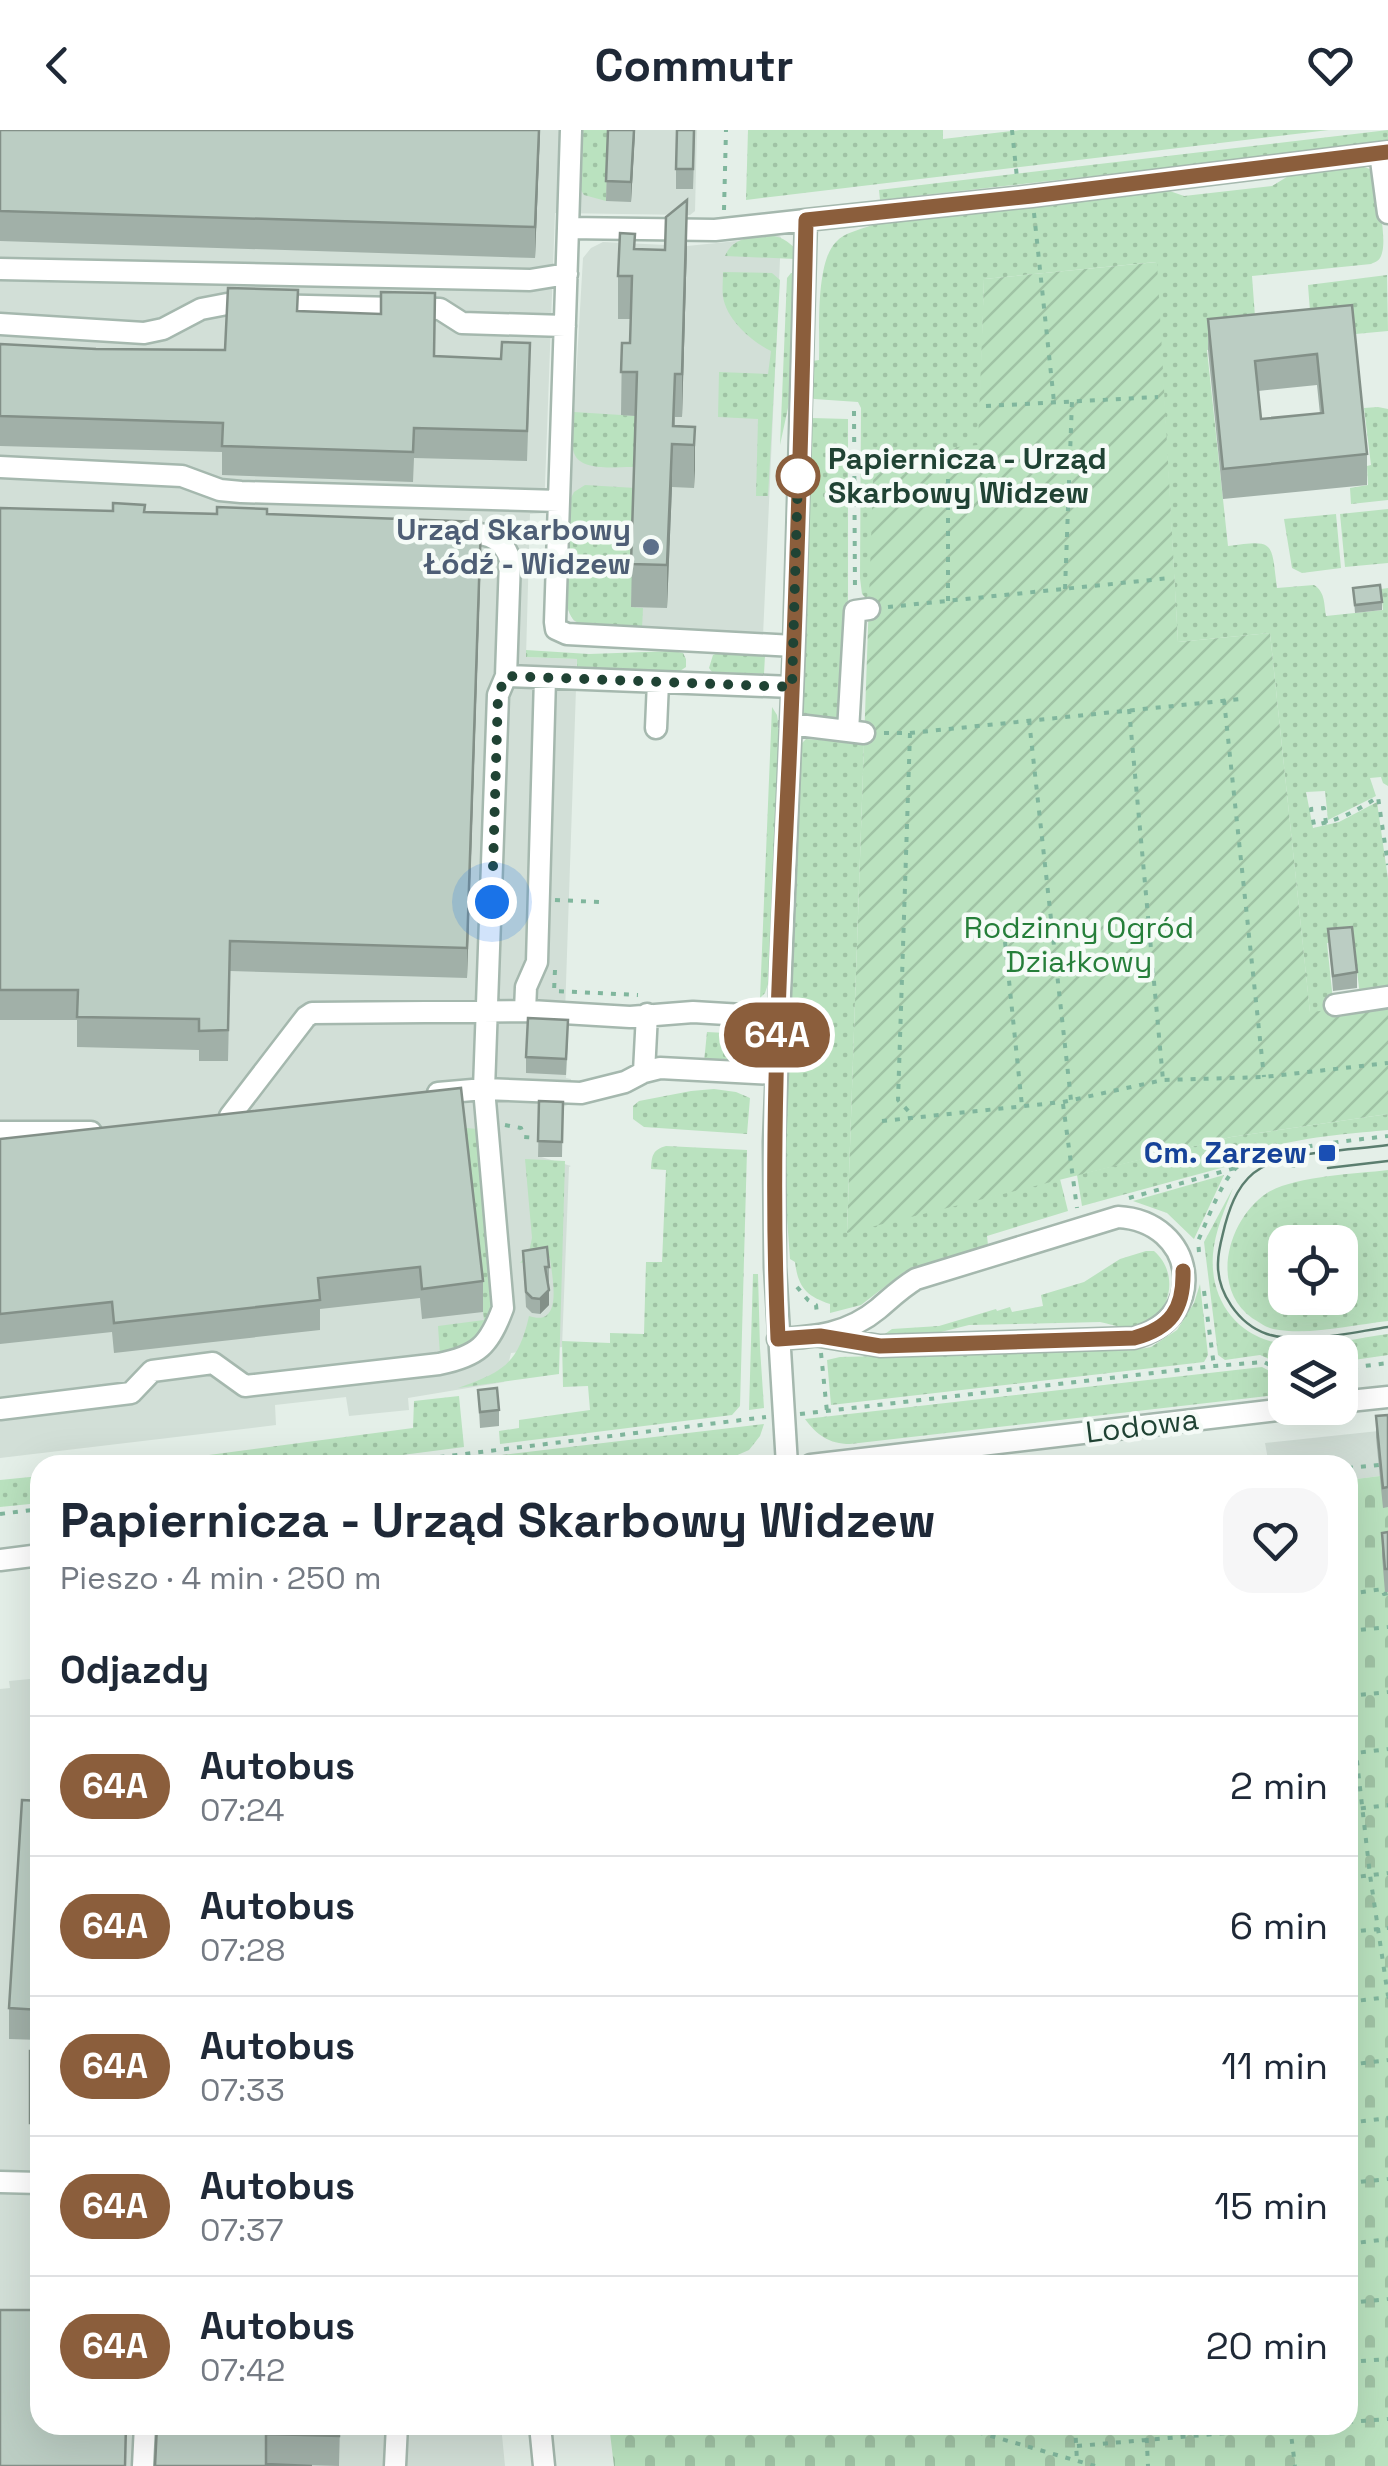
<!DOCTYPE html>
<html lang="pl">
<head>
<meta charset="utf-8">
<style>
  body { margin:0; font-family:"Space Grotesk",sans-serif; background:#f6f6f7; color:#1f2937; height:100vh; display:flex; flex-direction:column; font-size:38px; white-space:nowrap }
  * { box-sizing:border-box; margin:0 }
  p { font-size:32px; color:#747a83 }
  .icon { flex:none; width:55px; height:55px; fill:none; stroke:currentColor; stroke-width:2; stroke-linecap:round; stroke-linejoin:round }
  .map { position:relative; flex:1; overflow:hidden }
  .drawer { position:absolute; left:30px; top:1325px; width:1328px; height:980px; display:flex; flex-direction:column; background:#fff; border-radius:30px; box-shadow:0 10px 40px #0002 }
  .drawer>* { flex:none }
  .badge { padding:0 20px; border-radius:32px; font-size:35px; line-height:65px }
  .tools { position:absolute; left:1268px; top:1095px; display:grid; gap:20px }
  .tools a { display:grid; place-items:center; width:90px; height:90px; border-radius:20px; background:#fff; box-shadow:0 10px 40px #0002; font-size:50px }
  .you { position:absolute; width:50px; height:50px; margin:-25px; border:8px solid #fff; border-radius:50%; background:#1a73e8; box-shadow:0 0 0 15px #1a73e833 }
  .map>.badge { position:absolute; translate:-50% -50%; box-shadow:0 0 0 5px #fff }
  h2 { padding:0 30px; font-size:38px; line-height:90px }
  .round { display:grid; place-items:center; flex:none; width:105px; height:105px; border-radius:30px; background:#f6f6f7 }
  .overview { display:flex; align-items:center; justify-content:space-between; height:170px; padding:0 30px }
  h1 { font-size:48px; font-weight:700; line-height:75px }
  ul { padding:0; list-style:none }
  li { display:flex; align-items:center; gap:30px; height:140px; padding:0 30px; border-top:2px solid #e0e1e3 }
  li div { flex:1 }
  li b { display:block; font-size:38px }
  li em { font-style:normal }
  li .badge { min-width:110px; font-weight:700; text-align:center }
  header { display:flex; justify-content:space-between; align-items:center; height:130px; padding:0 30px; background:#fff; font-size:45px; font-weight:700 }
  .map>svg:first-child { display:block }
  .built { fill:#d2dfd7 }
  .grass { fill:url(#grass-dots); fill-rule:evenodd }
  .cemetery { fill:url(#cemetery-stones) }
  .garden { fill:url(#garden-furrows) }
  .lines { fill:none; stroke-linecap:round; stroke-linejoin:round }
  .minor-casing { stroke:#a5b8ae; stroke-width:25 }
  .path { stroke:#80b69d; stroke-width:4; stroke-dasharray:5 8; stroke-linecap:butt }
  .minor { stroke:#fff; stroke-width:20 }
  .tram { stroke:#5b7e6f; stroke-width:2.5 }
  .wall { fill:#a1b0a8; fill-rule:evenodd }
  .shaded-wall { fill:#839088 }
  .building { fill:#bbcdc3; stroke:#839088; stroke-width:2.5; fill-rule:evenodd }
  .line-casing { stroke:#fff; stroke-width:22 }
  .line { stroke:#8b5e3c; stroke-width:15 }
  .walk { stroke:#204334; stroke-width:10; stroke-dasharray:0 18 }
  .stop-dot { fill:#fff; stroke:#8b5e3c; stroke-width:5 }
  .service-dot { fill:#5c6f8a; stroke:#f5fbf7; stroke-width:4 }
  .transit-dot { fill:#1a4fb4; stroke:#f5fbf7; stroke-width:4 }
  .labels { text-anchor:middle; stroke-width:9; stroke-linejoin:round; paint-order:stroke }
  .stop-label { font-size:30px; font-weight:bold; fill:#204334; stroke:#f5fbf7; text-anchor:start }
  .service-label { font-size:30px; font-weight:bold; fill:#4e5e75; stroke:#f5fbf7; text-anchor:end }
  .park-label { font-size:30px; fill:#267f3a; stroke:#f5fbf7 }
  .transit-label { font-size:30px; font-weight:bold; fill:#164399; stroke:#f5fbf7; text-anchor:end }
  .street-label { font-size:30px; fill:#204334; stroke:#f5fbf7 }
</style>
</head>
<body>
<header><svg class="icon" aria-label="back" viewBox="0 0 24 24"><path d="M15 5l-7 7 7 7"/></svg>Commutr<svg class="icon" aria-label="heart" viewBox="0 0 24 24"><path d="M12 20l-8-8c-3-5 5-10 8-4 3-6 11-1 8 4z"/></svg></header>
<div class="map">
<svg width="1388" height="2336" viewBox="0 0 1388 2336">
  <defs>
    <pattern id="grass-dots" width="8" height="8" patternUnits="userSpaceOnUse" patternTransform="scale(2.5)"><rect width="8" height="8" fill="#bae2bf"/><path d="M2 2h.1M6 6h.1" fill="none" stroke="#a0c3a5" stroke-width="1.8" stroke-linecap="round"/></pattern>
    <pattern id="cemetery-stones" width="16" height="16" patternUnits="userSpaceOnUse" patternTransform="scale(2.5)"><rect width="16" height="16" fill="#bae2bf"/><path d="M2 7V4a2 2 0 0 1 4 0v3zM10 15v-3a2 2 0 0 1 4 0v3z" fill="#a0c3a5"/></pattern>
    <pattern id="garden-furrows" width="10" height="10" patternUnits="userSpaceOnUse" patternTransform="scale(2.5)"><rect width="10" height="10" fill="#bae2bf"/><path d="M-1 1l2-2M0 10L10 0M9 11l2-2" fill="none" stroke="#a0c3a5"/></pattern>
  </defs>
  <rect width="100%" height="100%" fill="#e4efe8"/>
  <!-- built -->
  <path class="built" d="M0,0H697L695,81L690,85L555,83L544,383L530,384L526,527L577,529L565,883L568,905L566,948L571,949L570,972L573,973L539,986L538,1026L571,1036L569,1037L562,1217L511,1223L504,1252L408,1268L409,1280L349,1286L346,1267L275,1275L276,1295L0,1328Z
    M760,105H777L781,107L763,506L586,495L574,491L568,480L566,469L574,282L583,128L591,118L603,112L687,116L737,111Z
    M1388,1300V1345L1348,1350V1335H1269L1265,1313Z
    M40,1548V2295H501L505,2336H0V1559L10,1558L9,1551Z"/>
  <!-- grass -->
  <path class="grass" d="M579,0H609L606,71L584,65L576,52Z
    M748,0H943V9L1020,0H1329L746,70Z
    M1388,0V13L880,70L879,60Z
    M1358,35L1370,39C1377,53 1387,108 1382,123C1380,131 1377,131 1371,134L1252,146L1257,214L1207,220L1228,416C1276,409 1271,412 1277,458L1314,455C1325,462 1324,473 1326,486L1383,480L1381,459L1388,458V656L1383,653L1381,647L1370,648L1376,666L1328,690L1325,661L1306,662L1313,698L1339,692L1377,672L1388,749V861L1360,865L1353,810L1327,813L1334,880L1310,883L1270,503L1178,512L1156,132L984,149L979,315L869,471L862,464L860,448L861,278L858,272L814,269L811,266L812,231L819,230C820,201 815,133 836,112C845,102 860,100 872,95L1161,58L1184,66L1272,56L1295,42Z
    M760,105C776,105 783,107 795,118L796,129L725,126C732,110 744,109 760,105Z
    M723,142L772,143L780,150L768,366H756L758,289L718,287L719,242L768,244L771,221C751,211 727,190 723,167C722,159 723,150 723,142Z
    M791,143H795L791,264L780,315L787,148Z
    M1387,145L1388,201L1312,208L1308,155Z
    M1378,277L1388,279V370L1351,374L1350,358L1368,355L1367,336L1371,335L1364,278Z
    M574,282L637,286L635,337C619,336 581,343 574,323C570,312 573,294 574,282Z
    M812,288L848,289V488L840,588L833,591L805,589L801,583Z
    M585,355L636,358L631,477L643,478L642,499C627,498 587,500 575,491C569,486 567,476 566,469L570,370L574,362Z
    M1388,379V433L1345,437L1340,384Z
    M1336,384L1341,438L1302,443L1292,438L1284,389Z
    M526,520L589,524L673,521L683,523L686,529V537L680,541H670L577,538V529L526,527Z
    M720,522L765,525L764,544L712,542L709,538L713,525Z
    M772,577L777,585L779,598L769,851L765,863L760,868Z
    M806,609L864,613L847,1102L1060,1049L1068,1081L987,1106L988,1115L904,1142L861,1175L830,1183V1174C806,1166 798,1157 795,1132L790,1129L786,1075V1003L800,615Z
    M707,902L726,903L751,914L750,933L704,932Z
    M714,959L736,962L750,968L747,1004L644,997L633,989V976L639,971L691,961Z
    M1388,984V1000C1348,1004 1261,1009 1232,1035L1082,1076L1077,1045L1231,1007Z
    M461,988L465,989L466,998L478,999L494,1177L479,1207L458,1221L440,1225L438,1196L484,1190Z
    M666,1016L747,1020L740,1276L732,1285L500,1314L499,1301L519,1298V1290L590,1280L588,1256L563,1257L562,1211L610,1213V1203L644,1204L646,1132H662L666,1040L651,1039C652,1026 652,1020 666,1016Z
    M525,1029L565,1031L559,1244L458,1258C502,1242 518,1235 529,1186C564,1198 552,1147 550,1128L520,1133L529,1122L532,1108Z
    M1388,1040V1191C1351,1195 1309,1206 1273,1199C1265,1197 1259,1192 1252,1188C1209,1157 1228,1089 1267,1063C1294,1046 1355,1044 1388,1040ZM1340,1112V1168H1285V1112Z
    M1224,1045L1194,1109L1167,1083L1133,1071Z
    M1233,1058C1225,1079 1215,1101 1213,1124C1209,1176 1244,1214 1296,1215C1326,1216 1358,1208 1388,1204V1225L1340,1232V1222H1285V1236L1260,1225L1225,1230L1218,1225L1204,1112Z
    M1146,1121H1154C1182,1145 1170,1193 1131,1197C1120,1198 1110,1194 1100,1192L969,1195L933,1204L882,1206L892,1199L939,1196L996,1179L997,1181L1010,1177L1012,1182L1043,1176L1041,1165L1084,1152L1120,1129Z
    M753,1144H758L760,1218L764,1278L749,1280Z
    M1200,1154L1208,1225L1204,1232L831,1275L827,1230L840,1227L1135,1220L1151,1217L1177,1200L1194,1173Z
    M1262,1237L1285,1249V1264L850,1314C829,1314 817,1305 805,1289Z
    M459,1266L464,1317L325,1335H133L413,1298L414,1271Z
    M764,1294L760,1306L749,1320L733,1327L657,1335H502L501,1325Z
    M40,1346V1373L0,1377V1350Z"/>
  <!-- cemetery -->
  <path class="cemetery" d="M1388,1345V2336H614L609,2295H1348V1350Z"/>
  <!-- garden -->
  <path class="garden" d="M1157,132L1178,512L1270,503L1310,882L1388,874V984L1231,1007L847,1103L874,325L978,315L984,149Z"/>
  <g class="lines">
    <defs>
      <path id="minor" d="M571,0L568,98L715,100L806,90
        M1380,23L1388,83
        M568,98L555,492L556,499L567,504L794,516
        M0,139L530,150L567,144
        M0,194L144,203L163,199L201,179L227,174L440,179L462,193L565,196
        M0,337L182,346L220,360L241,362L559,371
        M457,403C481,403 502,403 510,430L506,546L792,557
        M790,594L864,603
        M656,598L658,552
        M848,601L855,481L869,479
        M1335,875L1388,867
        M525,881L526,857L537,832L545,548
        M644,942L647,884
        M438,963L484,959L581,963L625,952L644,942L660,938L776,944
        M230,986L306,887L312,883L530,881L630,887L693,882L778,887
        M0,1002H91
        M778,1209C815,1207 848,1204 878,1179C891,1168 901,1158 916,1149L1118,1087C1195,1091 1211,1187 1134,1208L880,1216L820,1206
        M1340,1272L1388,1267
        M0,1279L131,1263L152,1241L213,1233L245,1256L439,1234C478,1226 489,1216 503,1178L484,959L498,565L506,546
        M787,1335L775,1137L774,1012L794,516L806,90L1032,66L1388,22
        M811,1335L1294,1278
        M0,1430L40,1425
        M0,2052L40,2053
        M540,2295L544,2336
        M143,2336L145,2295
        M395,2336L397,2295"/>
    </defs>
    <!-- minor casing -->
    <use href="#minor" class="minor-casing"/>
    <!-- path -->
    <path class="path" d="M1012,0L1017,48
      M724,80L726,0
      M1034,83L1054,272
      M986,276L1158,267
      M854,281L855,461
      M948,323V471
      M1065,459L1072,271
      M888,477L1170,448
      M1224,570L1264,947
      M1129,579L1163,950
      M1029,590L1071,970
      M884,603H910L1241,569
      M910,603L898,970L914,987
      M1326,693L1324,678L1311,679L1314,695C1338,691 1358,680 1378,667L1388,735
      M555,770L600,772
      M1005,812L1022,976
      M555,840L554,861L638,865
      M1063,974L1077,1078
      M882,991L1063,972L1163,950L1264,947L1388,933
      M505,995L521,998L524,1007L538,1008
      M1291,1020L1293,1036L1301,1035
      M1129,1068L1235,1038
      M1199,1122L1198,1111C1207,1091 1220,1055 1234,1040C1252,1019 1358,1010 1388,1006
      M797,1157L808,1170L816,1175L817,1184
      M1204,1161L1214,1236
      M821,1223L827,1282
      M1340,1239L1388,1233
      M800,1284L1214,1236L1264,1232L1285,1243
      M375,1335L766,1287
      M1348,1338L1388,1334
      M0,1384L40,1379
      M1348,1464L1383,1459L1384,1464L1388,1463
      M1348,1501L1388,1497
      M1348,1553L1370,1745L1388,1866
      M1348,1566L1388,1562
      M1348,1624L1388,1619
      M1348,1680L1388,1675
      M1348,1748L1388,1743
      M1348,1802L1388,1798
      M1348,1872L1388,1867
      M1348,1935L1388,1930
      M1348,1993L1388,1988
      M1348,2053L1388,2049
      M1348,2114L1388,2109
      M1348,2173L1388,2169
      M1348,2232L1388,2229
      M1348,2292L1388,2289
      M953,2295L1095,2336
      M1075,2295L1077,2331
      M1146,2295L1148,2336
      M1290,2296L1295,2336
      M1077,2316L1318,2295"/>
    <!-- minor -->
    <use href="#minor" class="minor"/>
    <!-- tram -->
    <path class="tram" d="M1388,1015C1353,1020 1290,1021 1261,1038C1240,1050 1231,1073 1225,1095C1222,1108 1218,1120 1218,1133C1217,1162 1238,1194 1267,1204C1301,1215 1353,1202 1388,1197
      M1328,1038L1388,1031"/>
  </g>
  <!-- wall -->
  <path class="wall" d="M0,0H540L535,128L0,111Z
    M608,0H635L631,72L606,71Z
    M695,0L693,59H676V39Z
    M687,113L682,287H675V296L695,297L694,358L672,357L667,478L631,477L635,286L621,285L622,213H630L631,189H618V146L635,119L665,120Z
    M1352,175L1367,324V355L1223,369L1208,220V189ZM1317,255L1320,284L1261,289L1258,261Z
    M298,181L434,226L530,243L527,331L414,328L413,352L222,345V322L0,316V214L96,219L225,220Z
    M0,378L267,384L481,422L467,848L230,841L228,931H199V920L77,917V890H0Z
    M1353,458L1382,472V480L1355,483Z
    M1328,799L1357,842V858L1333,861Z
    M568,906L566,945L526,943V927Z
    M539,971L563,972L562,1027H538Z
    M0,1009L483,1151V1182L422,1189L420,1168L320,1179V1200L114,1223L112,1202L0,1214Z
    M523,1121L549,1137V1152H548L549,1175L540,1184L532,1183L526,1177Z
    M478,1260L499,1280V1296L480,1298Z
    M1388,1285V1377L1383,1378L1376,1307V1286Z
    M1388,1402V1462H1385L1382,1426V1403Z
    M40,1671V1910L9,1909V1878Z
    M30,1921H40V2021H30Z
    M157,2295H340L339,2336L266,2334L155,2336Z"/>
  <!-- shaded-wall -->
  <path class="shaded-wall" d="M539,0H540L535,128V97Z
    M634,0H635L631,72V52Z
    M687,70V113L682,287V244Z
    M695,297V340L694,358V315Z
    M672,314V357L667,478V435Z
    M481,392V422L467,848V818Z
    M549,1160V1175L540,1184V1169Z"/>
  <!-- building -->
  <path class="building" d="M0,0H539L535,97L0,81Z
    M608,0H634L631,52L606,51Z
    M677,0H694L693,39H676Z
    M687,70L682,244H675L673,296L695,297L694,315L672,314L667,435L631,434L637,242H621L622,213H630L632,146H618L620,103L635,104L634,119L665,120L666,87Z
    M228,158L298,160L297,181L381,184V162L435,163L434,226L501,229L502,212L530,213L527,301L414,298L413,322L222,316L223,293L0,286V214L96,219L225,220Z
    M1352,175L1367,324L1223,339L1208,189ZM1317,224L1323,283L1261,289L1255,231Z
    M113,373L145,375L144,382L217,384V377L267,379V384L481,392L467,818L230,811L228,900L199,901V889L77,887L78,860H0V378L113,381Z
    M1380,455L1382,472L1355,475L1353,458Z
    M1352,797L1357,842L1333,846L1328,799Z
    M528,888L568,890L566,929L526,927Z
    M461,958L483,1151L422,1159L420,1137L318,1148L320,1170L114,1193L112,1172L0,1184V1009Z
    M539,971L563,972L562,1012L538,1011Z
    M547,1117L549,1137H545L549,1160L540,1169L532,1168L526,1162L523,1121Z
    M497,1258L499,1280L480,1282L478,1260Z
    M1388,1285V1357L1383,1358L1376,1286Z
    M1388,1402V1439H1385L1382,1403Z
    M22,1670L40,1671V1880L9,1878Z
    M30,1921H40V1993H30Z
    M0,2180H40V2295H126L125,2336H0Z
    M157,2295H339V2306L266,2304V2334L312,2336H155Z"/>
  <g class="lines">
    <defs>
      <path id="line" d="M1183,1141C1184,1179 1171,1198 1134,1208L880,1216L820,1206L778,1209C769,1017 780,826 789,634C797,453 802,271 806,90L1032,66L1388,22"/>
    </defs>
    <!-- line casing -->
    <use href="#line" class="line-casing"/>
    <!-- line -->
    <use href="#line" class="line"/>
    <!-- walk -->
    <path class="walk" d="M492,772L498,565L506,546L792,557L798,346"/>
  </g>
  <!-- markers -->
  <circle class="stop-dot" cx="798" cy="346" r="20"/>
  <circle class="service-dot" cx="651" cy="417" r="10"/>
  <rect class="transit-dot" x="1317" y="1013" width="20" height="20" rx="5"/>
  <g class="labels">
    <!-- stop labels -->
    <g class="stop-label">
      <text x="828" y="339">Papiernicza - Urząd<tspan x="828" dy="34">Skarbowy Widzew</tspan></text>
    </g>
    <!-- service labels -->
    <g class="service-label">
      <text x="631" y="410">Urząd Skarbowy<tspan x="631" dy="34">Łódź - Widzew</tspan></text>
    </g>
    <!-- park labels -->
    <g class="park-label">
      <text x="1079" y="808">Rodzinny Ogród<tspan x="1079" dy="34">Działkowy</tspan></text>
    </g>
    <!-- transit labels -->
    <g class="transit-label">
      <text x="1307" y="1033">Cm. Zarzew</text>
    </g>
    <!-- street labels -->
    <g class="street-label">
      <text transform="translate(1142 1296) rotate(-7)" y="10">Lodowa</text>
    </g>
  </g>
</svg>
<div class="tools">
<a><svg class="icon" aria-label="locate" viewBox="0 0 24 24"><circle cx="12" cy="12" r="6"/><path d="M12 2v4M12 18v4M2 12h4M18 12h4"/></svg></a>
<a><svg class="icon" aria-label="layers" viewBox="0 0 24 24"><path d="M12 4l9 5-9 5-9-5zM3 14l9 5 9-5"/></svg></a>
</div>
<div class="you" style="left:492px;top:772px"></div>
<b class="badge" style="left:777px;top:905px;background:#8b5e3c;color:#fff">64A</b>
<section class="drawer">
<div class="overview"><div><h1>Papiernicza - Urząd Skarbowy Widzew</h1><p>Pieszo · 4 min · 250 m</p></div><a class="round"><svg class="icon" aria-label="heart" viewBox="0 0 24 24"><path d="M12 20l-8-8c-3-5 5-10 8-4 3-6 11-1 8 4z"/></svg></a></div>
<h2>Odjazdy</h2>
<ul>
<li><span class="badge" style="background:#8b5e3c;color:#fff">64A</span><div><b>Autobus</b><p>07:24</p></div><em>2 min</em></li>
<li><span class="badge" style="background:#8b5e3c;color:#fff">64A</span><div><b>Autobus</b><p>07:28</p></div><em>6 min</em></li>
<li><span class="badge" style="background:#8b5e3c;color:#fff">64A</span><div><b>Autobus</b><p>07:33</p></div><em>11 min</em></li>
<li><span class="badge" style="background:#8b5e3c;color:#fff">64A</span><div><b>Autobus</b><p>07:37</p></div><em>15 min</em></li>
<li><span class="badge" style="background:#8b5e3c;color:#fff">64A</span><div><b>Autobus</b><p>07:42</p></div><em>20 min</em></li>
</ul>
</section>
</div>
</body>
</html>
